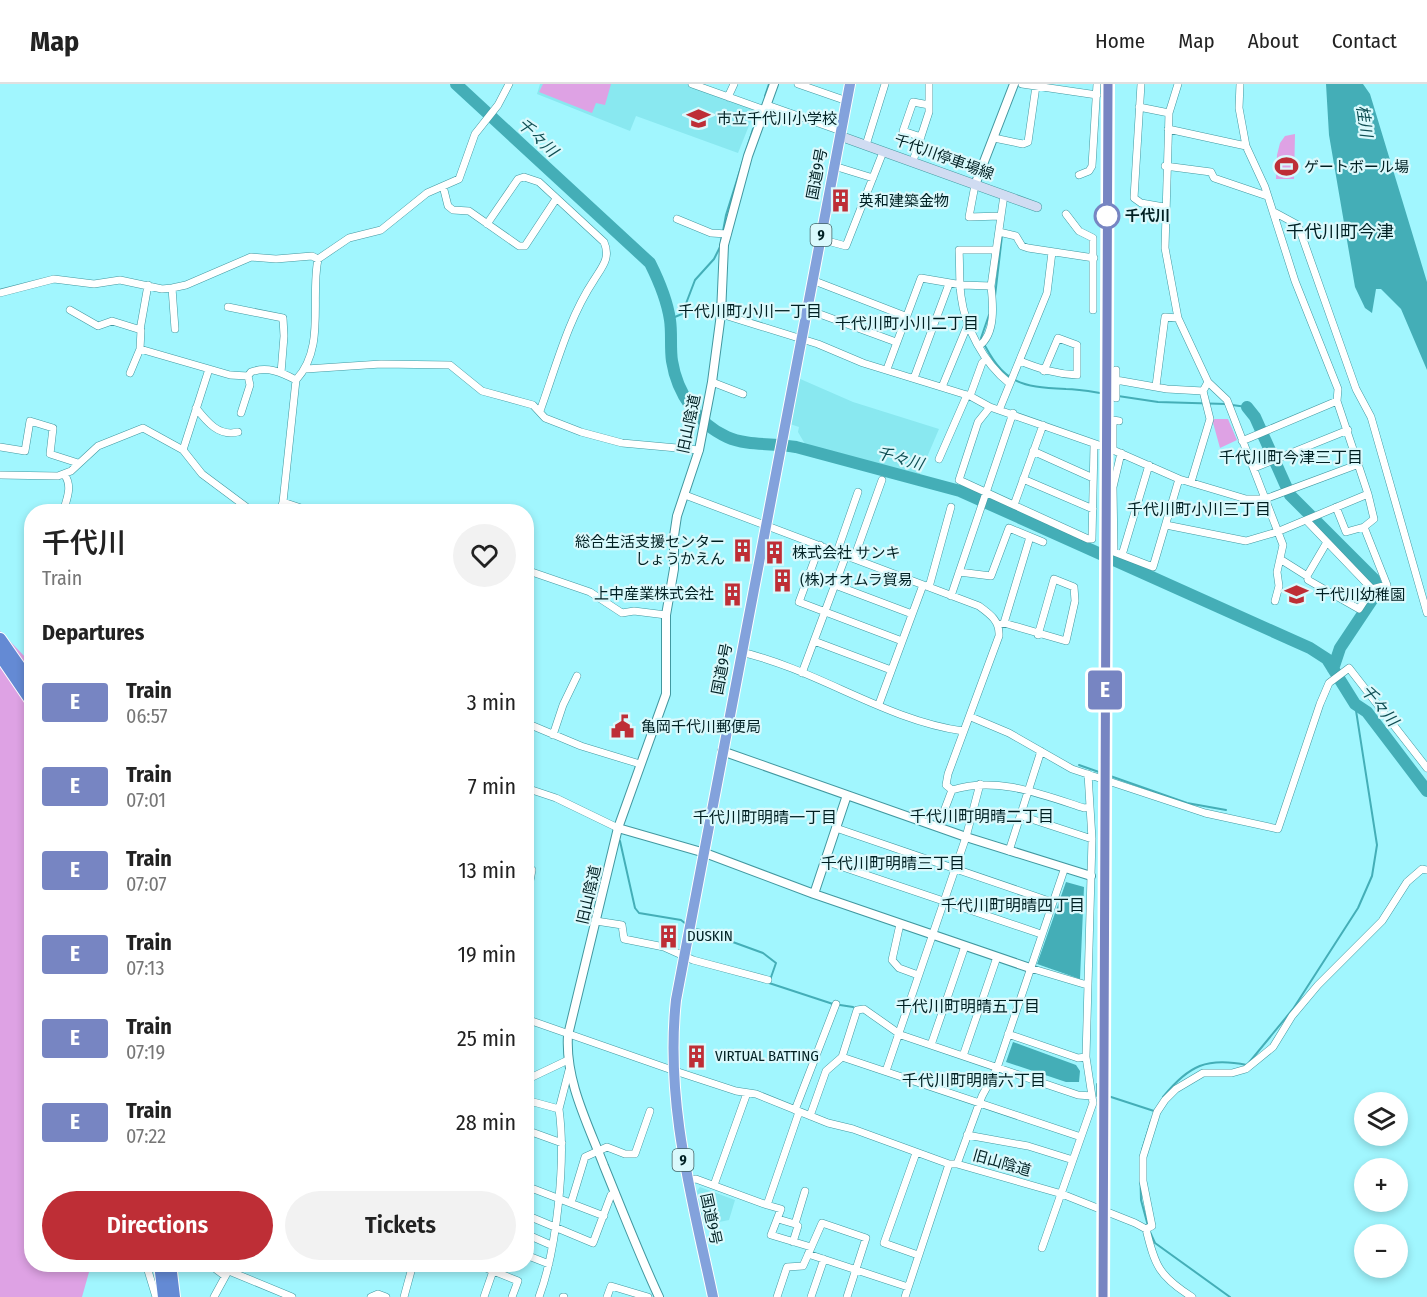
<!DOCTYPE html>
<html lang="en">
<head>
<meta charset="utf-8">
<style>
  body { margin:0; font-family:"Fira Sans Condensed","Noto Sans JP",sans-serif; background:#f2f2f2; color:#222; height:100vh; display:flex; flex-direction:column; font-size:22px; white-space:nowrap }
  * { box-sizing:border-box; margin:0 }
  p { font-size:20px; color:#767676 }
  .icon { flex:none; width:33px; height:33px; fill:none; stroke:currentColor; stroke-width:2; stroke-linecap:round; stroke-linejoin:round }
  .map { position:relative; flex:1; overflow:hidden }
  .drawer { position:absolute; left:24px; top:420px; width:510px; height:768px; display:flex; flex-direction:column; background:#fff; border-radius:24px; box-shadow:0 3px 9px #0003 }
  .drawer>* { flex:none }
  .badge { padding:0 12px; border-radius:4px; font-size:21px; line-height:39px }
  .controls { position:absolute; left:1354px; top:1008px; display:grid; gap:12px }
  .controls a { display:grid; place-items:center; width:54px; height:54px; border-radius:50%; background:#fff; box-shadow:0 3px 9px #0003; font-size:30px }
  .map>.badge { position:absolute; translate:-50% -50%; box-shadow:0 0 0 3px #fff }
  h2 { padding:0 18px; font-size:22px; line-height:54px }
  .round { display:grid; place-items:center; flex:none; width:63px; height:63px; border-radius:32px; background:#f2f2f2 }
  .head { display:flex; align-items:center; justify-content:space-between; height:102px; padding:0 18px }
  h1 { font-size:28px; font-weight:600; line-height:45px }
  .button { display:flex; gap:12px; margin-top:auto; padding:12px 18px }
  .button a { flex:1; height:69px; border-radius:36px; background:#be2e36; color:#fff; font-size:24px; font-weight:600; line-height:69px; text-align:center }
  .button a+a { background:#f2f2f2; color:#222 }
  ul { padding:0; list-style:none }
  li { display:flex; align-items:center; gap:18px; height:84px; padding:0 18px }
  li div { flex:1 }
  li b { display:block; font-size:22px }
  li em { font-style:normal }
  li .badge { min-width:66px; font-weight:700; text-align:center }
  header { display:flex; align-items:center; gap:36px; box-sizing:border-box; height:84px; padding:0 30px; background:#fff; border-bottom:2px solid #e0e0e0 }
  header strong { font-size:28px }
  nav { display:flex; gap:33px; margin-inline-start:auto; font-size:21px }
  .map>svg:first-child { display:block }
  .built { fill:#89e8f0 }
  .green { fill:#dea2e4 }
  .water { fill:#44aeb7 }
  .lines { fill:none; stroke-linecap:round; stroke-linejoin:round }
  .stream { stroke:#44aeb7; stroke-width:2 }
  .river { stroke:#44aeb7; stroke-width:12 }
  .minor-casing { stroke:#4298a0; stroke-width:8 }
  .tertiary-casing { stroke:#4298a0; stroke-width:10 }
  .secondary-casing { stroke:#4298a0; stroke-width:10 }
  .trunk-casing { stroke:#fff; stroke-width:12 }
  .motorway-casing { stroke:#fff; stroke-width:14 }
  .minor { stroke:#fff; stroke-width:7 }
  .tertiary { stroke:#fff; stroke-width:8 }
  .secondary { stroke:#d0dcf2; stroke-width:9 }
  .trunk { stroke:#83a2dc; stroke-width:10 }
  .motorway { stroke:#648ad4; stroke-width:12 }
  .rail { stroke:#143a3e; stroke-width:2; stroke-dasharray:9 4.5; stroke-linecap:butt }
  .line-casing { stroke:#fff; stroke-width:14 }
  .line { stroke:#7785c2; stroke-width:9 }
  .stop-dot { fill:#fff; stroke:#7785c2; stroke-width:3 }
  .labels { text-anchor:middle; stroke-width:4.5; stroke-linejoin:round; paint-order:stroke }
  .shield { fill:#daf9fc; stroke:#416164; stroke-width:1.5 }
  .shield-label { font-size:14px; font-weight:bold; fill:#002023 }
  .poi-label { font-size:15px; fill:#002023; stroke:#daf9fc; text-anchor:start }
  .street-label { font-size:15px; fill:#002023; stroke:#daf9fc }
  .stop-label { font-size:15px; font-weight:bold; fill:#002023; stroke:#daf9fc; text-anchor:start }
  .water-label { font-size:16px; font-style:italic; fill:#0f4e53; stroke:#daf9fc }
  .neighbourhood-label { font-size:16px; fill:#002023; stroke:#daf9fc }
  .quarter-label { font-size:18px; fill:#002023; stroke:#daf9fc }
</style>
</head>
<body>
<header>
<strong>Map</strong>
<nav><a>Home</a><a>Map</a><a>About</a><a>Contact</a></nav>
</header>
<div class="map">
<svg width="1427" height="1213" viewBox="0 0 1427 1213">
  <rect width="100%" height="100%" fill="#a1f6fe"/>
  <!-- built -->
  <path class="built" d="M540,0H688L756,24L738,69L636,32L630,47L537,10Z
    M798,294L853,318L939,345L919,392L805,360L798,348L799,343L790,340Z
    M700,1103L735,1116L729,1136L704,1141L697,1107Z"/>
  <!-- green -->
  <path class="green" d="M543,0H611L605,21L596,19L592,29L539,8Z
    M1295,50L1294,95H1276L1277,71L1280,59L1285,52Z
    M1212,335H1228L1237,356L1220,364Z
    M0,547L31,579L32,1180L91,1181L82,1213H0Z"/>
  <!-- water -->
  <path class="water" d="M1326,0H1363L1370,10L1427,198V286L1401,225L1381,205H1376L1372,229L1365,224L1355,203L1329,51Z
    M1066,798L1084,803L1080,895L1037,880Z
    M1013,958L1076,981L1080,987L1079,998H1066L1006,978Z"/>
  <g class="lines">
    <!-- stream -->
    <path class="stream" d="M765,12L769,0
      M721,158L726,131L753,45
      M995,212L1002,152
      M989,231L981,254C1003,299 1019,303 1066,305C1081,305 1098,309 1113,311
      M670,235L682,230L695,196L714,175L720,163
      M1118,312L1158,318L1226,320
      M1232,321L1247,323
      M1079,681L1187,719L1226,726
      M620,757L635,824L639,829L681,836L686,840
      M697,845L763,869L776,879L769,899L833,920
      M840,921L853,923
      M1097,1012V1000
      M1108,1012L1154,1027
      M1163,1013C1189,981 1207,973 1247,981L1293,925L1358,824L1372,792L1377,761L1355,620
      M1142,1066L1151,1037
      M1140,1080L1141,1116L1148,1142
      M1150,1148L1155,1159L1230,1213"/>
    <!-- river -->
    <path class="river" d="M456,0L650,179C659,197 667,215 670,236C672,249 670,264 672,277C677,309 698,340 727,353C746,362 775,359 796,363L960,407L1310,564L1327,575L1355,620L1367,628L1427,707
      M1247,323L1255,333L1290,411L1374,495L1378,507L1340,564L1333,585"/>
    <defs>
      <path id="minor" d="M692,0L765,26
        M798,0L847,17
        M1022,0L1097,11
        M1141,0L1134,114L1141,119L1164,123
        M1178,0L1169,29L1165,164L1178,234L1208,298L1227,316L1283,461L1277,488L1279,502L1275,517
        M728,13L734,0
        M767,21L841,47
        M1139,23L1169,29
        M1168,45L1246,62
        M921,53L903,47L913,18L929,21
        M994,54L1023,60L1028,58L1036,2
        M866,61L885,0
        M913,77L929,28V0
        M834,82L873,94
        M1165,82L1211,88L1214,94L1267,112
        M1079,91L1089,87L1092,82L1097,0
        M975,101L969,133L1000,132
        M443,102L448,122L453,126L469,127L519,162H525L556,115
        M1274,128L1298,141L1356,305L1371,333L1427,529
        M1066,130L1079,147L1093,154V226
        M677,135L711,149L727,150
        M487,140L518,95L524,93L539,98L604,158C611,174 602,183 594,196C568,235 556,283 540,327
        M999,148L1016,152L1022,162L1028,164L1094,174
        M820,155L846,162L883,68
        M996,166H959C960,181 959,197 961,212C965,244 984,279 1009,299
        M812,196L905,232
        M172,204L175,245
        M0,209L54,195L94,200L120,196L162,205L172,204L186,201L251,173L276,175L312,172L318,175L349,154L381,146L427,109L459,95L475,50L498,21L509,0
        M228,223L283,234L284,252L281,289
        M806,225L896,258
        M70,226L98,242L112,237L141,246L140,265L130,289
        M721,230L818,260L863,279L970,312L990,323L1113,366L1179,395L1246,415H1265L1359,380
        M140,246L148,201
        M979,262C996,250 993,220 991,202
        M140,265L230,291L248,292L251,288C267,282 281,288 296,296
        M1020,277C1040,285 1056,290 1077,291V261L1058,254L1044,287
        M306,285L381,280L450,281L482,307L533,321L545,334L581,348L622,359L699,366
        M887,285L921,194L962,201L991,202L1004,111
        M914,294L949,200
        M1116,296L1167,305L1203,307
        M712,298L743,310
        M1156,302L1165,233L1178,234
        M942,303L968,240
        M970,312L982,279L986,275
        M1116,314V286
        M990,323L978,338L959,396L1088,455H1092L1094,361
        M196,324C207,338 219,353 238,348
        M1000,324L1047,209L1052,168
        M241,329L250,301L248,292
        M1242,357L1337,317
        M0,363L25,367L30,337L53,344L50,370L78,379
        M183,366L209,285
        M1113,366V336L1119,337
        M1033,367L1093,394
        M1121,369L1113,403L1114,468L1153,483L1179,395
        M939,375L967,311
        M1254,384L1348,346
        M0,391L58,392L71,387L98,362L143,344L183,366L202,390L253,428
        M1023,395L1093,425
        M1191,398L1210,335L1203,307L1208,298
        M685,411L979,522C990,530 1000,537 999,552L948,690L946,701L952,706
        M283,418L313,428
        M1014,421L1043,341
        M1336,423L1346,448L1364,443L1374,435L1368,410
        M63,428C67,414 73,402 64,390
        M280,428L283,418L296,296C326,264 310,214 318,175
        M1306,436L1372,505
        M1166,441L1246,457L1277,448L1368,410L1337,317L1338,305L1295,197L1265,103L1246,62L1239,24L1240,0
        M1327,458L1307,492L1308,496L1359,525L1372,505L1387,501L1364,443
        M820,461L799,518L902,557
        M837,468L858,408
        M1122,471L1149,381
        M854,474L882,396
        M1280,475L1307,492
        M526,486L590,508L622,529L634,527L666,531
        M959,488L991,492L1009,444L1043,458
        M835,501L912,530
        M929,503L951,423
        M951,512L1013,329
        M1004,539L1030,453
        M998,541L1004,539L1066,557L1075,517L1074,503L1054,495L1038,551
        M814,557L891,586
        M741,568C818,586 885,636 963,647
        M802,589L846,471
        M879,620L923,501
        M971,633L1009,649L1072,685L1205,729L1278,745L1320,620L1329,599L1349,584L1427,684
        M526,639L581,662L640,680
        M553,651L563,621L577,592
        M526,704L556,714L618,744
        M1022,732L1092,755
        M938,743L952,706C996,692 1041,710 1084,724L1090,723
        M836,744L1052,818
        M1009,767L1041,667
        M825,777L1041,850
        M526,785L532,786L526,818
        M596,837L622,841L624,855L664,863L693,876L768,896
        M900,840L892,876L899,884L918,891
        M1030,884L1087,901
        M526,935L672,986L736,1007L756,1010L828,1039L853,1045L949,1080H957L1062,1110L1135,1139L1146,1145C1155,1182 1159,1192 1192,1213
        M1008,950L1078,974L1086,973
        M931,961L965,862
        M963,972L997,873
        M842,973L1081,1053
        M886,987L966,753L980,700
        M526,996L568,976
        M526,1016L559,1025C566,1076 557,1165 539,1213
        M559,1025L569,986
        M795,1026L836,920
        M810,1032L826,987L842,973L857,926L864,925L901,951L1078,1011L1092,1012
        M526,1046L562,1059
        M967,1051L1028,1062L1073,1076
        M916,1069L884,1159L918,1171
        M957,1080L982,1012L997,984L1064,786
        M687,1096L696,1095L767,1121L799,1028
        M714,1101L747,1009
        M526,1102L604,1132
        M571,1119L585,1073L607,1063L625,1070H635L650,1027
        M767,1121L781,1125L771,1151L811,1163
        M526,1131L593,1159L611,1111L615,1109
        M778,1135L795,1140
        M1146,1145L1152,1142L1143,1097V1073L1157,1028L1165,1016L1176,1005L1203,989H1232L1246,985L1273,963L1292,932L1318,901L1382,837L1407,798L1422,785L1427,786
        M526,1150L551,1161
        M793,1158L798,1142L795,1140L805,1107
        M1042,1164L1093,1019L1086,973L1092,755L1088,690
        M808,1170L908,1203
        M526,1171L549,1180
        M146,1180L156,1213
        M209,1180L225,1192
        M476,1180L518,1197L512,1213
        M229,1187L292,1213
        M214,1213L232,1180
        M371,1213L378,1210L386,1213
        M404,1213L413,1180
        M484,1213L493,1187
        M563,1213H564
        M607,1213L611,1202L648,1213
        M777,1213L787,1183L803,1182L822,1139L866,1154L847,1213
        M811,1213L824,1175
        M905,1213L949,1080"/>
      <path id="tertiary" d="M975,101L1014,0
        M722,667L966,753L1091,792
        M618,744L705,769L814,810L1030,884
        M814,810L847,711
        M659,1213C639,1170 622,1126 604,1082C588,1040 565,997 568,951L618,744L666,610V531L674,485V452L677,432L699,366L712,298L721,230L724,161L748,72L774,0"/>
      <path id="secondary" d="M840,52L1037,123"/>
      <path id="trunk" d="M713,1213C692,1114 665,1018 676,916L850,0"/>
      <path id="motorway" d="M0,555L32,601
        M0,571L32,618
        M160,1180L164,1213
        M170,1180L174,1213"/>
    </defs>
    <!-- minor casing -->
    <use href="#minor" class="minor-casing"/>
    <!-- tertiary casing -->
    <use href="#tertiary" class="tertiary-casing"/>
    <!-- secondary casing -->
    <use href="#secondary" class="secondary-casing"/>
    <!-- trunk casing -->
    <use href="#trunk" class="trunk-casing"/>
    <!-- motorway casing -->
    <use href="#motorway" class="motorway-casing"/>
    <!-- minor -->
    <use href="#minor" class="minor"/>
    <!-- tertiary -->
    <use href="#tertiary" class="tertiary"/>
    <!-- secondary -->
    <use href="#secondary" class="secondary"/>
    <!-- trunk -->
    <use href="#trunk" class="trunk"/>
    <!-- motorway -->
    <use href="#motorway" class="motorway"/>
    <!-- rail -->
    <path class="rail" d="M1099,1213L1104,0"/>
  </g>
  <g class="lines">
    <defs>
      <path id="line" d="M1103,1213L1108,0"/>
    </defs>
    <!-- line casing -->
    <use href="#line" class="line-casing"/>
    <!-- line -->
    <use href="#line" class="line"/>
  </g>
  <!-- icons -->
  <defs>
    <symbol id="school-bare" viewBox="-9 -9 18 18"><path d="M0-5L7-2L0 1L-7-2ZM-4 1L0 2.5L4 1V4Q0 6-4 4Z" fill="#be2e36" stroke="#daf9fc" stroke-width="2.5" paint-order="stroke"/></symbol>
    <symbol id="stadium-bare" viewBox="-9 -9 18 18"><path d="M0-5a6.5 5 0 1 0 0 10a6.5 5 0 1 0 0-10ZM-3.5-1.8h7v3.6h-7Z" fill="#be2e36" stroke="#daf9fc" stroke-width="2.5" paint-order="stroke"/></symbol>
    <symbol id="building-bare" viewBox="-9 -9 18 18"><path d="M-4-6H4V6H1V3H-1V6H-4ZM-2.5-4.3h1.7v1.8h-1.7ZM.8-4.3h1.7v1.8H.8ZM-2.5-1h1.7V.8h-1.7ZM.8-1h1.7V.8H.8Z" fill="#be2e36" stroke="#daf9fc" stroke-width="2.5" paint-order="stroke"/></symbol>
    <symbol id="civic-bare" viewBox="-9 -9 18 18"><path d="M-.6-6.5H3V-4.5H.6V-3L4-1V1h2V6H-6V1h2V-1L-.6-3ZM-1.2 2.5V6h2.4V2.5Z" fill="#be2e36" stroke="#daf9fc" stroke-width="2.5" paint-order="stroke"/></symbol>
  </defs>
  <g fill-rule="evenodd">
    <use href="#school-bare" x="682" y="18" width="33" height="33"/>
    <use href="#stadium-bare" x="1270" y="66" width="33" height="33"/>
    <use href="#building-bare" x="824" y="100" width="33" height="33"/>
    <use href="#building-bare" x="726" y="450" width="33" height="33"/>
    <use href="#building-bare" x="758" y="452" width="33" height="33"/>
    <use href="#building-bare" x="766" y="480" width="33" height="33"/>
    <use href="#building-bare" x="716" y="494" width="33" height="33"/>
    <use href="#school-bare" x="1280" y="494" width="33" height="33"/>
    <use href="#civic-bare" x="606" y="626" width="33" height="33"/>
    <use href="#building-bare" x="652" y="836" width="33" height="33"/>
    <use href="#building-bare" x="680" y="956" width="33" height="33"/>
  </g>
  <!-- markers -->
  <circle class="stop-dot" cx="1107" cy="132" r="12"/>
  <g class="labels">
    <!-- shield labels -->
    <g class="shield">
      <rect x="810.5" y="140" width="21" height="22" rx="4.5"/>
      <rect x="672.5" y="1065" width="21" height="22" rx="4.5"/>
    </g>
    <g class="shield-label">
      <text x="821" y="156">9</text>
      <text x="683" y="1081">9</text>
    </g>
    <!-- poi labels -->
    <g class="poi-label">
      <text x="717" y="40">市立千代川小学校</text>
      <text x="1304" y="88">ゲートボール場</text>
      <text x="859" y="122">英和建築金物</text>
      <text x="725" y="463" text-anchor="end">総合生活支援センター<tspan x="725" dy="17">しょうかえん</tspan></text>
      <text x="792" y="474">株式会社 サンキ</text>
      <text x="800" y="501">(株)オオムラ貿易</text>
      <text x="714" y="515" text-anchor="end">上中産業株式会社</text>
      <text x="1315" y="516">千代川幼稚園</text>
      <text x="641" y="648">亀岡千代川郵便局</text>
      <text x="687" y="857">DUSKIN</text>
      <text x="715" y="977">VIRTUAL BATTING</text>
    </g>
    <!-- street labels -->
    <g class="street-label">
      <text transform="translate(944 73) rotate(20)" y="5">千代川停車場線</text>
      <text transform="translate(817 90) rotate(-79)" y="5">国道9号</text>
      <text transform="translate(689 340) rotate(-78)" y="5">旧山陰道</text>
      <text transform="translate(722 585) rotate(-79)" y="5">国道9号</text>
      <text transform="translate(589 811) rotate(-77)" y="5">旧山陰道</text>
      <text transform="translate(1002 1079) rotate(16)" y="5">旧山陰道</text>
      <text transform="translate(711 1135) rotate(78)" y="5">国道9号</text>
    </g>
    <!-- stop labels -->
    <g class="stop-label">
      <text x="1125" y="137">千代川</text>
    </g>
    <!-- water labels -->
    <g class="water-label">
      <text transform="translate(1365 37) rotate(82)" y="6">桂川</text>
      <text transform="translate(538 53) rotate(43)" y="6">千々川</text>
      <text transform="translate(900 374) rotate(15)" y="6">千々川</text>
      <text transform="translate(1380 621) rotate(50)" y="6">千々川</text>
    </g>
    <!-- neighbourhood labels -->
    <g class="neighbourhood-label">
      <text x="750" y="233">千代川町小川一丁目</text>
      <text x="907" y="245">千代川町小川二丁目</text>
      <text x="1291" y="379">千代川町今津三丁目</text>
      <text x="1199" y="431">千代川町小川三丁目</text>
      <text x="982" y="738">千代川町明晴二丁目</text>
      <text x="765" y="739">千代川町明晴一丁目</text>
      <text x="893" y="785">千代川町明晴三丁目</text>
      <text x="1013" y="827">千代川町明晴四丁目</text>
      <text x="968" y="928">千代川町明晴五丁目</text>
      <text x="974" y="1002">千代川町明晴六丁目</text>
    </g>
    <!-- quarter labels -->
    <g class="quarter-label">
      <text x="1340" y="154">千代川町今津</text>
    </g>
  </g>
</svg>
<div class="controls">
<a><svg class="icon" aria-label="layers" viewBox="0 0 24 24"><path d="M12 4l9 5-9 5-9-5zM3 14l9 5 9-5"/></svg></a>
<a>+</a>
<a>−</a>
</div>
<b class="badge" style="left:1105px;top:606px;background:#7785c2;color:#fff">E</b>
<section class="drawer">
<div class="head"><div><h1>千代川</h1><p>Train</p></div><a class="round"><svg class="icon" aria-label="heart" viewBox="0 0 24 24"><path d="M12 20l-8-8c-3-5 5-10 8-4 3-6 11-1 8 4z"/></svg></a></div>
<h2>Departures</h2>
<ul>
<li><span class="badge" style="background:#7785c2;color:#fff">E</span><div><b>Train</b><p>06:57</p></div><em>3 min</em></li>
<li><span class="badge" style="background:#7785c2;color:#fff">E</span><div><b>Train</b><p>07:01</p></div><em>7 min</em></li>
<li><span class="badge" style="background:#7785c2;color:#fff">E</span><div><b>Train</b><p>07:07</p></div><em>13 min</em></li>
<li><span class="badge" style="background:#7785c2;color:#fff">E</span><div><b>Train</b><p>07:13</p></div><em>19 min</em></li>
<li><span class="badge" style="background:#7785c2;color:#fff">E</span><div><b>Train</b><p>07:19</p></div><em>25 min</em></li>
<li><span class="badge" style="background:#7785c2;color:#fff">E</span><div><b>Train</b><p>07:22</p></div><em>28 min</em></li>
</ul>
<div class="button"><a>Directions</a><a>Tickets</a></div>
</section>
</div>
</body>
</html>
